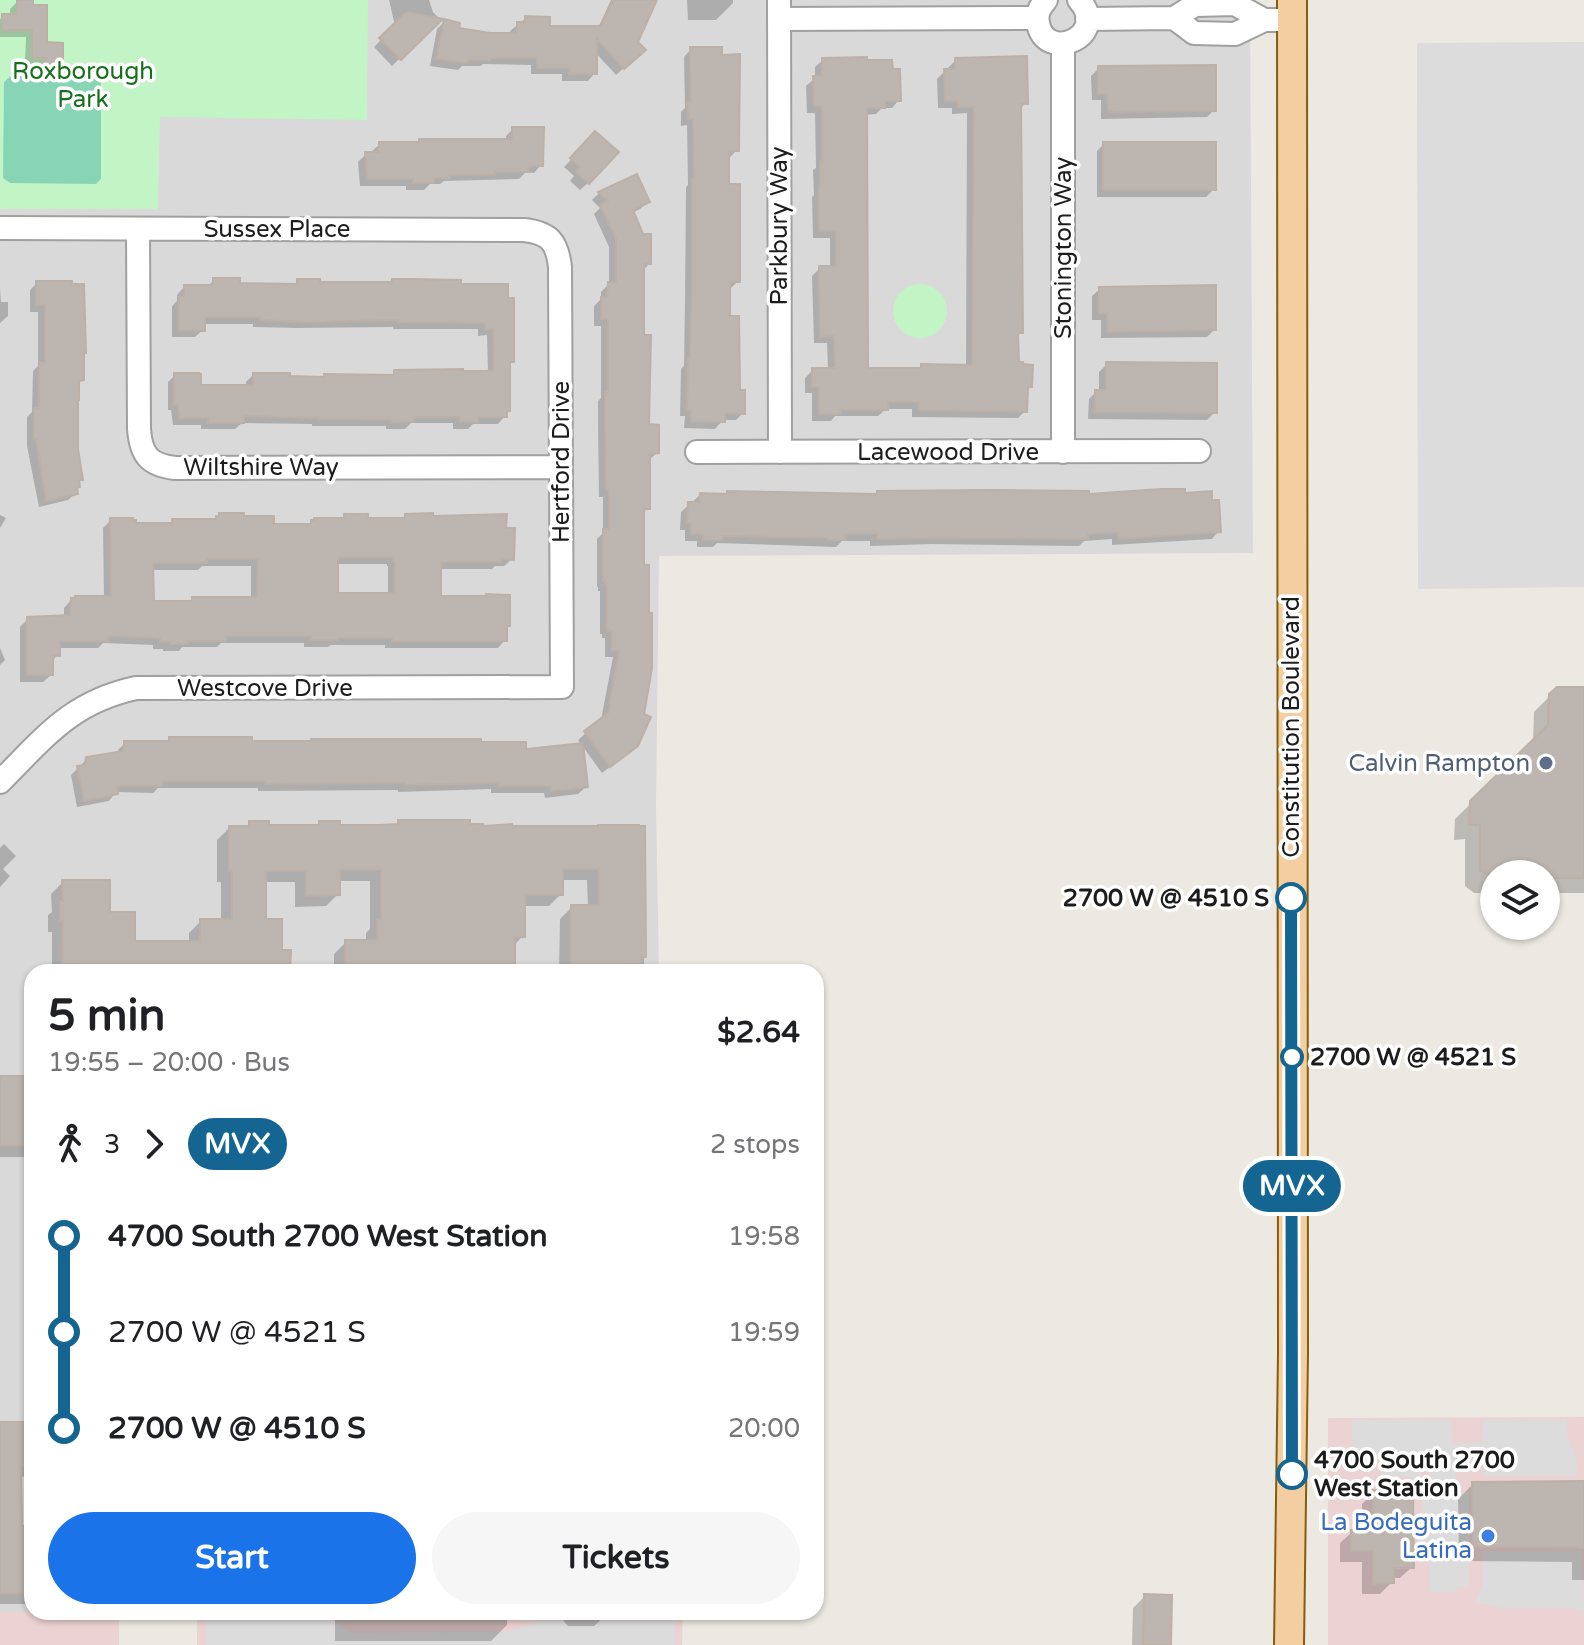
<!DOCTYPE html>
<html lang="en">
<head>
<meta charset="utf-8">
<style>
  body { margin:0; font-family:"Varela Round",sans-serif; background:#f6f6f6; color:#202124; height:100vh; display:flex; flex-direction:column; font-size:30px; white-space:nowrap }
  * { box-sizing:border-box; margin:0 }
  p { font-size:26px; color:#757577 }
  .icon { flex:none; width:44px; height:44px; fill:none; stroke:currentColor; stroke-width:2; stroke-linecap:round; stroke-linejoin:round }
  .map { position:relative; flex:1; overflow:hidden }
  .drawer { position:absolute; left:24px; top:964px; width:800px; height:656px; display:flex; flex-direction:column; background:#fff; border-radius:24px; box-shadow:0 2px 6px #0004 }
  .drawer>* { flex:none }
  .badge { padding:0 16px; border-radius:26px; font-size:28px; line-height:52px }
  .controls { position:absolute; left:1480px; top:860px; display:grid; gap:16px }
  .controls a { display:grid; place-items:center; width:80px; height:80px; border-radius:50%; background:#fff; box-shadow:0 2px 6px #0004; font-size:40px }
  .map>.badge { position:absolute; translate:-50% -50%; box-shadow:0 0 0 4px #fff }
  .legs { display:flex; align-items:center; gap:12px; height:88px; padding:0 24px; font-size:26px }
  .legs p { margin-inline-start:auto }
  .headline { display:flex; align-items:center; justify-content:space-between; height:136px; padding:0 24px }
  h1 { font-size:44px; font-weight:800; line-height:60px }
  .cta { display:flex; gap:16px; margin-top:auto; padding:16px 24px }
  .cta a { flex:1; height:92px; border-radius:48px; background:#1a73e8; color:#fff; font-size:32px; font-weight:800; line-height:92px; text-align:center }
  .cta a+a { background:#f6f6f6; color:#202124 }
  ul { padding:0 24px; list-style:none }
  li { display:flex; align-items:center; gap:28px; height:96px; font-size:30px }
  li i { display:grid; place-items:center; width:12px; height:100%; margin:0 10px; background:currentColor }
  li i::after { content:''; width:20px; height:20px; margin:-10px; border:6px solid; border-radius:50%; background:#fff }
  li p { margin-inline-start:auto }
  li:first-child i { background:linear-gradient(#0000 50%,currentColor 0) }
  li:last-child i { background:linear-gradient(currentColor 50%,#0000 0) }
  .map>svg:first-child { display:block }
  .residential { fill:#dad9d9 }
  .commercial { fill:#ecd3d3 }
  .park { fill:#c2f4c5 }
  .pitch { fill:#87d5b5 }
  .parking { fill:#dcdcdc }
  .shadow { fill:#0003; fill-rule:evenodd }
  .building { fill:#bcb5b0; stroke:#bdb0a6; stroke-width:2; fill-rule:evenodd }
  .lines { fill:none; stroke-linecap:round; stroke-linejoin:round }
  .minor-casing { stroke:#a0a0a0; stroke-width:26 }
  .major-casing { stroke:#875c0d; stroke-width:32 }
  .minor { stroke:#fff; stroke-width:22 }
  .major { stroke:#f3cea1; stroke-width:28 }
  .line-1-casing { stroke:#fff; stroke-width:18 }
  .line-1 { stroke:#156593; stroke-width:12 }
  .service-dot { fill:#5c6f8a; stroke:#fff; stroke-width:3 }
  .stop-1-dot { fill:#fff; stroke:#156593; stroke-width:4 }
  .shop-dot { fill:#3f7fe0; stroke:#fff; stroke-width:3 }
  .labels { text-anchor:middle; stroke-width:7; stroke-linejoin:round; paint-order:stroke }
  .park-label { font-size:24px; fill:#156f1b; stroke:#fff }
  .street-label { font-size:24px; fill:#1c1c1c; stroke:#fff }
  .service-label { font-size:24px; fill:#4e5e75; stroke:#fff; text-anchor:end }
  .stop-label { font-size:24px; font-weight:bold; fill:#1c1c1c; stroke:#fff; text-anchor:start }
  .shop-label { font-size:24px; fill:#366cbe; stroke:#fff; text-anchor:end }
</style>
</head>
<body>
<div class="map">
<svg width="1584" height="1645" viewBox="0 0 1584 1645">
  <rect width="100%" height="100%" fill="#ece9e2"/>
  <!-- residential -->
  <path class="residential" d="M0,0H1250L1253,553L659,556L656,807L659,972H32V1612H0Z"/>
  <!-- commercial -->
  <path class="commercial" d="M1584,1417V1645H1328V1418Z
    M0,1612H119V1645H0Z
    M197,1612H683L682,1645H197Z"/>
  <!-- park -->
  <path class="park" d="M0,0H368L367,120L160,117L158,209H0Z
    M893 311a27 27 0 1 1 54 0a27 27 0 1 1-54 0Z"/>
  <!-- pitch -->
  <path class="pitch" d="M13,74L96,75L101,83V179L96,184L10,183L3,178L4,82Z"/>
  <!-- parking -->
  <path class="parking" d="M1584,42V587L1418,589L1417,43Z
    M1352,1420H1451L1452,1443H1482L1483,1420H1567V1435L1577,1461V1476H1483V1463H1456L1455,1492H1469V1587H1456V1592H1430V1554H1422V1493L1430,1492V1461H1421V1477H1380L1379,1460H1352Z
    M1582,1551L1584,1612L1574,1608H1504L1475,1602L1483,1586V1552Z
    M319,1613L352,1633L507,1632L541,1621H675V1645H206V1616Z"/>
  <!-- shadow -->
  <path class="shadow" d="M389,0H429L433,12L440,19L392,66L374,47L395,26Z
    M611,0H655L636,42V57L616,75L595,52V73L588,81H562V74H531V65L483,64L481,66H462L458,70L430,66L437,29L444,22L457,29L490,35H510V31L526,18L548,28H598Z
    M687,0H733V3L716,20H688Z
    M18,1L61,71L53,79L39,78V64H25L26,37H0V19L3,16H10V9Z
    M691,49L737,150L730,157H727V186L738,281L730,289H728V318L738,392L743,413L736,420H723L715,429L684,428L685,416H680L681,369L684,366L685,301L686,187L688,185L687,125L681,126V112L685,108L684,57Z
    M823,60L899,100L892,108H882L876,114L865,115L866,370H918L922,366H966L967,113L952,114V108H938L937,79L945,71H948V68L956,60L1026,103L1019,110L1021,332L1016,337L1017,364L1030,386L1026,391L1025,411L1018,418L912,417V409H886L878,416H835L831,421H812V393H805V378L813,370H828L827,343H814L812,276L820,268H830V238H813L812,197L814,195L813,170L816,168L815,113H807L806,86L815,78V67Z
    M1099,68L1214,110L1207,117L1101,119V100H1092L1091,76Z
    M513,129L541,165L534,173L526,172L519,179L444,181L440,184H430L424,190H406V186H360L358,162L366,154H372V151L380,144L506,141V136Z
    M596,134L588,183L580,190L570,181L574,176L564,167Z
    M1104,144L1214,189L1206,197H1097V151Z
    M636,176L648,202L640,209L632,213L649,264L642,271V337L647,426L657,453L649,460L648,508L642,514V567L628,753L602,773L578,740L601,720L613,657H605V638H602V634H600V591H598V587H597V539L603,533V497H599L598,424V401L601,398V326H594V306L601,299V292L609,284V247L594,214L600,208L592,200L599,193Z
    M214,280L238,285L293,286L298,281L318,284H390L392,281L459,286H506L512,361L508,365V410L505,416L498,424H473L468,429H453V423H411L405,429H386V426H312V424L242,423L235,429H201V425H173L171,410H168V382L175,375L199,387H246V382L253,375L288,378L321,379L324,376L390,377L395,372L488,373L487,335L478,336V329H393V327L296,328L253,327V324H203V330L195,337H172V306L177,301V295L184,287H207Z
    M37,283L82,379L77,384L76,450L81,479L77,483L76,493L68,500L39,507L27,446V417L32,412L33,371L38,366V312H30V290Z
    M0,288L1,302H8V316L0,323Z
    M1100,289L1214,330L1207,337L1101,338V320H1092V296Z
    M1107,364L1215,412L1207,420L1088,419L1089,399L1096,392H1099V372Z
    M700,495L1087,496L1219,531L1212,539L1112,545V539L1084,541L1079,546L932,544L870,546V541H842L836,547L717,543L713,547H697V541H685V530H680L681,512Z
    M0,515L6,518L0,528Z
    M220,515L272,526H308L311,522L342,520L345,516L366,520H403L406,516L431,518L504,530L512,559L504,566H495L492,569H439V598L508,625L505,628V640L498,648H385V645H331L328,647H304V643H221L217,647H182L179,651H163V649H153V645L103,643L98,648H58V655L51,662V675L43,682H20V627L28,619L64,617V608L71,600L104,598L103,528L111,520L134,525H168L172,521H213ZM336,564H387V566H388V595H336ZM202,566H251V599H192L188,603H152L151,570H198Z
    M0,648L5,660L0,665Z
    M1584,689V893H1546V874H1494V893H1474L1465,886V839L1454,840L1455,819L1533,743L1534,712L1550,696Z
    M170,739L250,743L479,744L524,752L586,787L578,794L545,798L544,793H491V789L398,792V790L258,791V788H158L153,793L116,792L109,801L77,807L71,775L87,759L118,754V750L125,743H166Z
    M399,822L481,828H643L644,972H559L560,919L572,907H588L587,880H561V894L549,906H523V936L513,946V972H334V954L346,942H366V933L370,929V881H338V894L326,906L295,907V882H264V921L288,972H52V932H48V915L52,912L51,894L63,882L108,914L133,943H189V933L201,921H221V882H217V840L229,828H245L250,823L267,827H316L320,823L338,827L394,826Z
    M4,844L16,856L3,869L10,876L0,887V848Z
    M0,1078L25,1129H32V1157H0Z
    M28,1420H32V1476L19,1477L20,1528L32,1527V1604H0V1424H24Z
    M1584,1483V1580H1572V1562L1459,1561L1458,1499L1473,1484Z
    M1374,1492L1412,1567L1400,1578H1392V1582L1380,1594H1362V1562H1340V1543L1352,1532L1362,1531V1504Z
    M1145,1596L1169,1645H1132L1133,1608Z
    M236,1612H259L254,1617H236Z
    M335,1612H507V1625L491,1641H335Z
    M556,1612H610L594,1626H568Z"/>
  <!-- building -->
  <path class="building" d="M17,0H33V5H47V42L63,43V72H45L46,58H32V30H2V14H17Z
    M613,0H657L638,42L646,50L624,69L597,39V74H569V68H537V58H490V60H468L467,63L436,59L444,19L460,23L459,28L490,33H517V22H525V16L550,17V26H601Z
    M406,12L443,19L401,60L379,38Z
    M690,47H722V55L740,54L739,151H729V184H740V282H730V316H739L740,390H745V414L725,413V422H691V410H687L688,359H690L692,293V178H694L693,119H688L687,102H691Z
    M1027,56L1028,104H1021L1023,333H1018L1019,362H1023V364L1033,365L1032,387H1028L1027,412L919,410V402H888V410H840V414H819V387H812V368H835L834,336L820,337L819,266H836V231H819V187H820V161H822V106H814L813,76H822V58L867,57V60H892L893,69H900L901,101H885V108H867L868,368H921V364L972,365L974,107H958V101H945L944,69H955V58Z
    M1216,65V111L1108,112L1107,94H1098V66Z
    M512,127H544L543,166H529V172H495V175H450V178H434V183H413V179H367L365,152H379V142H419V139H512Z
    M595,131L619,152L589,184L576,172L580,167L570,158Z
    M1103,142H1216V190H1103Z
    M637,174L650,202L633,210L643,234H651V264H644V335H651L649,424L659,425V453L650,454V509H644V565H649V613H652V668L644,714L651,717L638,746L610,767L584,731L608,713L619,650H612V631H608V628H607V584H605V580H603V529H609V490H606L605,416V392H608V319H601V297H607L608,282H616V239L600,205L608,201L598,192Z
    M213,278H240V283L297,284V279H320V282H392V279H415L461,280V284H508V298H514V362H510V411H507V417H478V422H460V417H414V422H392V420L319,419V418L244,416V423H208V418H180L178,404H174V373H199L201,374V385H253V373H290V376L324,377V374L394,375V370L463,369V371H494L493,329H485V323L399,322V320L304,322L260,320V317H205V331L179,330V297H184V285H213Z
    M36,281H72V284H84L86,353H84V380L79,381V400H78V449L83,480H79L80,487L77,488L78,494L46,501L36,439H34V408H39V362H45V305H36Z
    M1216,285V330L1108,332L1107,313H1099V287Z
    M1106,362L1217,363V413L1095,412V390H1106Z
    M1161,489H1185V493L1212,491V500H1219L1221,532L1119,539L1118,532L1088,534V539L941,538L877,539V534H845V540H828V538L722,536V540H703V535L691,534V523H687L688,502H699L700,493L727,494V491L877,494V491L990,490L1089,491V494Z
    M219,513H244V516H274V524H311V520H314V518H344V514H368V518H405V514L433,513V516L507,514L506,528H515L514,560L502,559V562H441V596H486V594L510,595V626H507V641H392V638H338V640H311V636H226V641H188V644H170V642H160V638L108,636V641H60V656H53V675H27V617L70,615L71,598H75V596H111L110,518H133V520H136V523H172V519H216V516H219ZM338,557H393V560H395V593H338ZM207,559H258L257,597H192V601H154L153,563H207Z
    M1557,687H1584V878H1546V874H1485L1480,870V825H1469L1470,801L1548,725L1549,694Z
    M169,737H252V741H311V739H481V742H526V749L583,743L588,787L551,791V786H498V783L405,785V783L265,784V781H162V786H117L118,794L84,801L77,766L85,765L86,757L124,751V741H169Z
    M398,820H470V824H483V826L512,824V826H598V825H639V826H645L646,957H641V972H571V905H599V869H563V895H525V937H515V972H345V940H377V919H381V870H340V895L306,896V871H266V919H282V950H291L290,972H62L63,921H60V901H63L62,880H110V912H135V941H200V919H232V871H229V826H249V821H269V825H319V821H340V825H380L398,824Z
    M0,1076H27V1127H32V1145H0Z
    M0,1422H32V1466H21L22,1526L32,1525V1593H0Z
    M1584,1481V1548L1473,1547L1472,1482Z
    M1373,1490H1413L1414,1568H1394V1583L1373,1584V1551H1351V1530L1373,1529Z
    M1144,1594L1172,1595L1171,1645H1143Z"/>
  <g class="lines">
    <defs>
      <path id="minor" d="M779,0L780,452
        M1046,0C1040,7 1036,13 1038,23C1045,64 1111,36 1079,0
        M1174,18L1194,33L1235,34L1264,20
        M779,19L1037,18
        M1087,19L1174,18L1195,5L1235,4L1264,20H1292
        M0,228L524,230C549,233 557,241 560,267L562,687L136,688C71,702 45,737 0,782
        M138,229L139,429C141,455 149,465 175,468L561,467
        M697,452L1199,451
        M1063,452V44"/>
      <path id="major" d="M1289,1645L1293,1353L1292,0"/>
    </defs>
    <!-- minor casing -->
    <use href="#minor" class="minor-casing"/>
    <!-- major casing -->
    <use href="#major" class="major-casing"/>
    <!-- minor -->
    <use href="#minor" class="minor"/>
    <!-- major -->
    <use href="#major" class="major"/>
  </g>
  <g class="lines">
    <defs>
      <path id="line-1" d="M1291,898L1292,1474"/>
    </defs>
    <!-- line-1 casing -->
    <use href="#line-1" class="line-1-casing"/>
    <!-- line-1 -->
    <use href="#line-1" class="line-1"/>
  </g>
  <!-- markers -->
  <circle class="service-dot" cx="1546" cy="763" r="8"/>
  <g class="stop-1-dot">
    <circle cx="1291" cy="898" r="14"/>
    <circle cx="1292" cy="1057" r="10"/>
    <circle cx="1292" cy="1474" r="14"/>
  </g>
  <circle class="shop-dot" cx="1488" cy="1536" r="8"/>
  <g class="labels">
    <!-- park labels -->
    <g class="park-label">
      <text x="83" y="79">Roxborough<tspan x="83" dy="28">Park</tspan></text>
    </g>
    <!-- street labels -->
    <g class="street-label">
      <text transform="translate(779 226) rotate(-90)" y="8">Parkbury Way</text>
      <text x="277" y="237">Sussex Place</text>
      <text transform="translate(1063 248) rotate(-90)" y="8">Stonington Way</text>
      <text x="948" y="460">Lacewood Drive</text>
      <text transform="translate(561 462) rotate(-90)" y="8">Hertford Drive</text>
      <text x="261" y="475">Wiltshire Way</text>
      <text x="265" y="696">Westcove Drive</text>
      <text transform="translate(1291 727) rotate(-90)" y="8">Constitution Boulevard</text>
    </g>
    <!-- service labels -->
    <g class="service-label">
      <text x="1530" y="771">Calvin Rampton</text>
    </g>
    <!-- stop labels -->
    <g class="stop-label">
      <text x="1269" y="906" text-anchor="end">2700 W @ 4510 S</text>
      <text x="1310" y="1065">2700 W @ 4521 S</text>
      <text x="1314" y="1468">4700 South 2700<tspan x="1314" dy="28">West Station</tspan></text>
    </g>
    <!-- shop labels -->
    <g class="shop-label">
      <text x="1472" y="1530">La Bodeguita<tspan x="1472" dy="28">Latina</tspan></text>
    </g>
  </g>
</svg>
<div class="controls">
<a><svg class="icon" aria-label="layers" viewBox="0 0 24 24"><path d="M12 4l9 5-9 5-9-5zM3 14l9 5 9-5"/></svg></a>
</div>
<b class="badge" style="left:1292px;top:1186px;background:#156593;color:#fff">MVX</b>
<section class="drawer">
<div class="headline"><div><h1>5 min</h1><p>19:55 – 20:00 · Bus</p></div><b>$2.64</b></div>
<div class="legs"><svg class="icon" aria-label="walk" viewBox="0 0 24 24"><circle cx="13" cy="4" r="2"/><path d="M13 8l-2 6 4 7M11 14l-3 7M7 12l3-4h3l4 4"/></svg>3<svg class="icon" aria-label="forward" viewBox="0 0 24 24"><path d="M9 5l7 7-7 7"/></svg><b class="badge" style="background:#156593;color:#fff">MVX</b><p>2 stops</p></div>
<ul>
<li><i style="color:#156593"></i><b>4700 South 2700 West Station</b><p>19:58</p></li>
<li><i style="color:#156593"></i><span>2700 W @ 4521 S</span><p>19:59</p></li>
<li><i style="color:#156593"></i><b>2700 W @ 4510 S</b><p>20:00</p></li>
</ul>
<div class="cta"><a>Start</a><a>Tickets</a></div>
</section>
</div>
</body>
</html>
